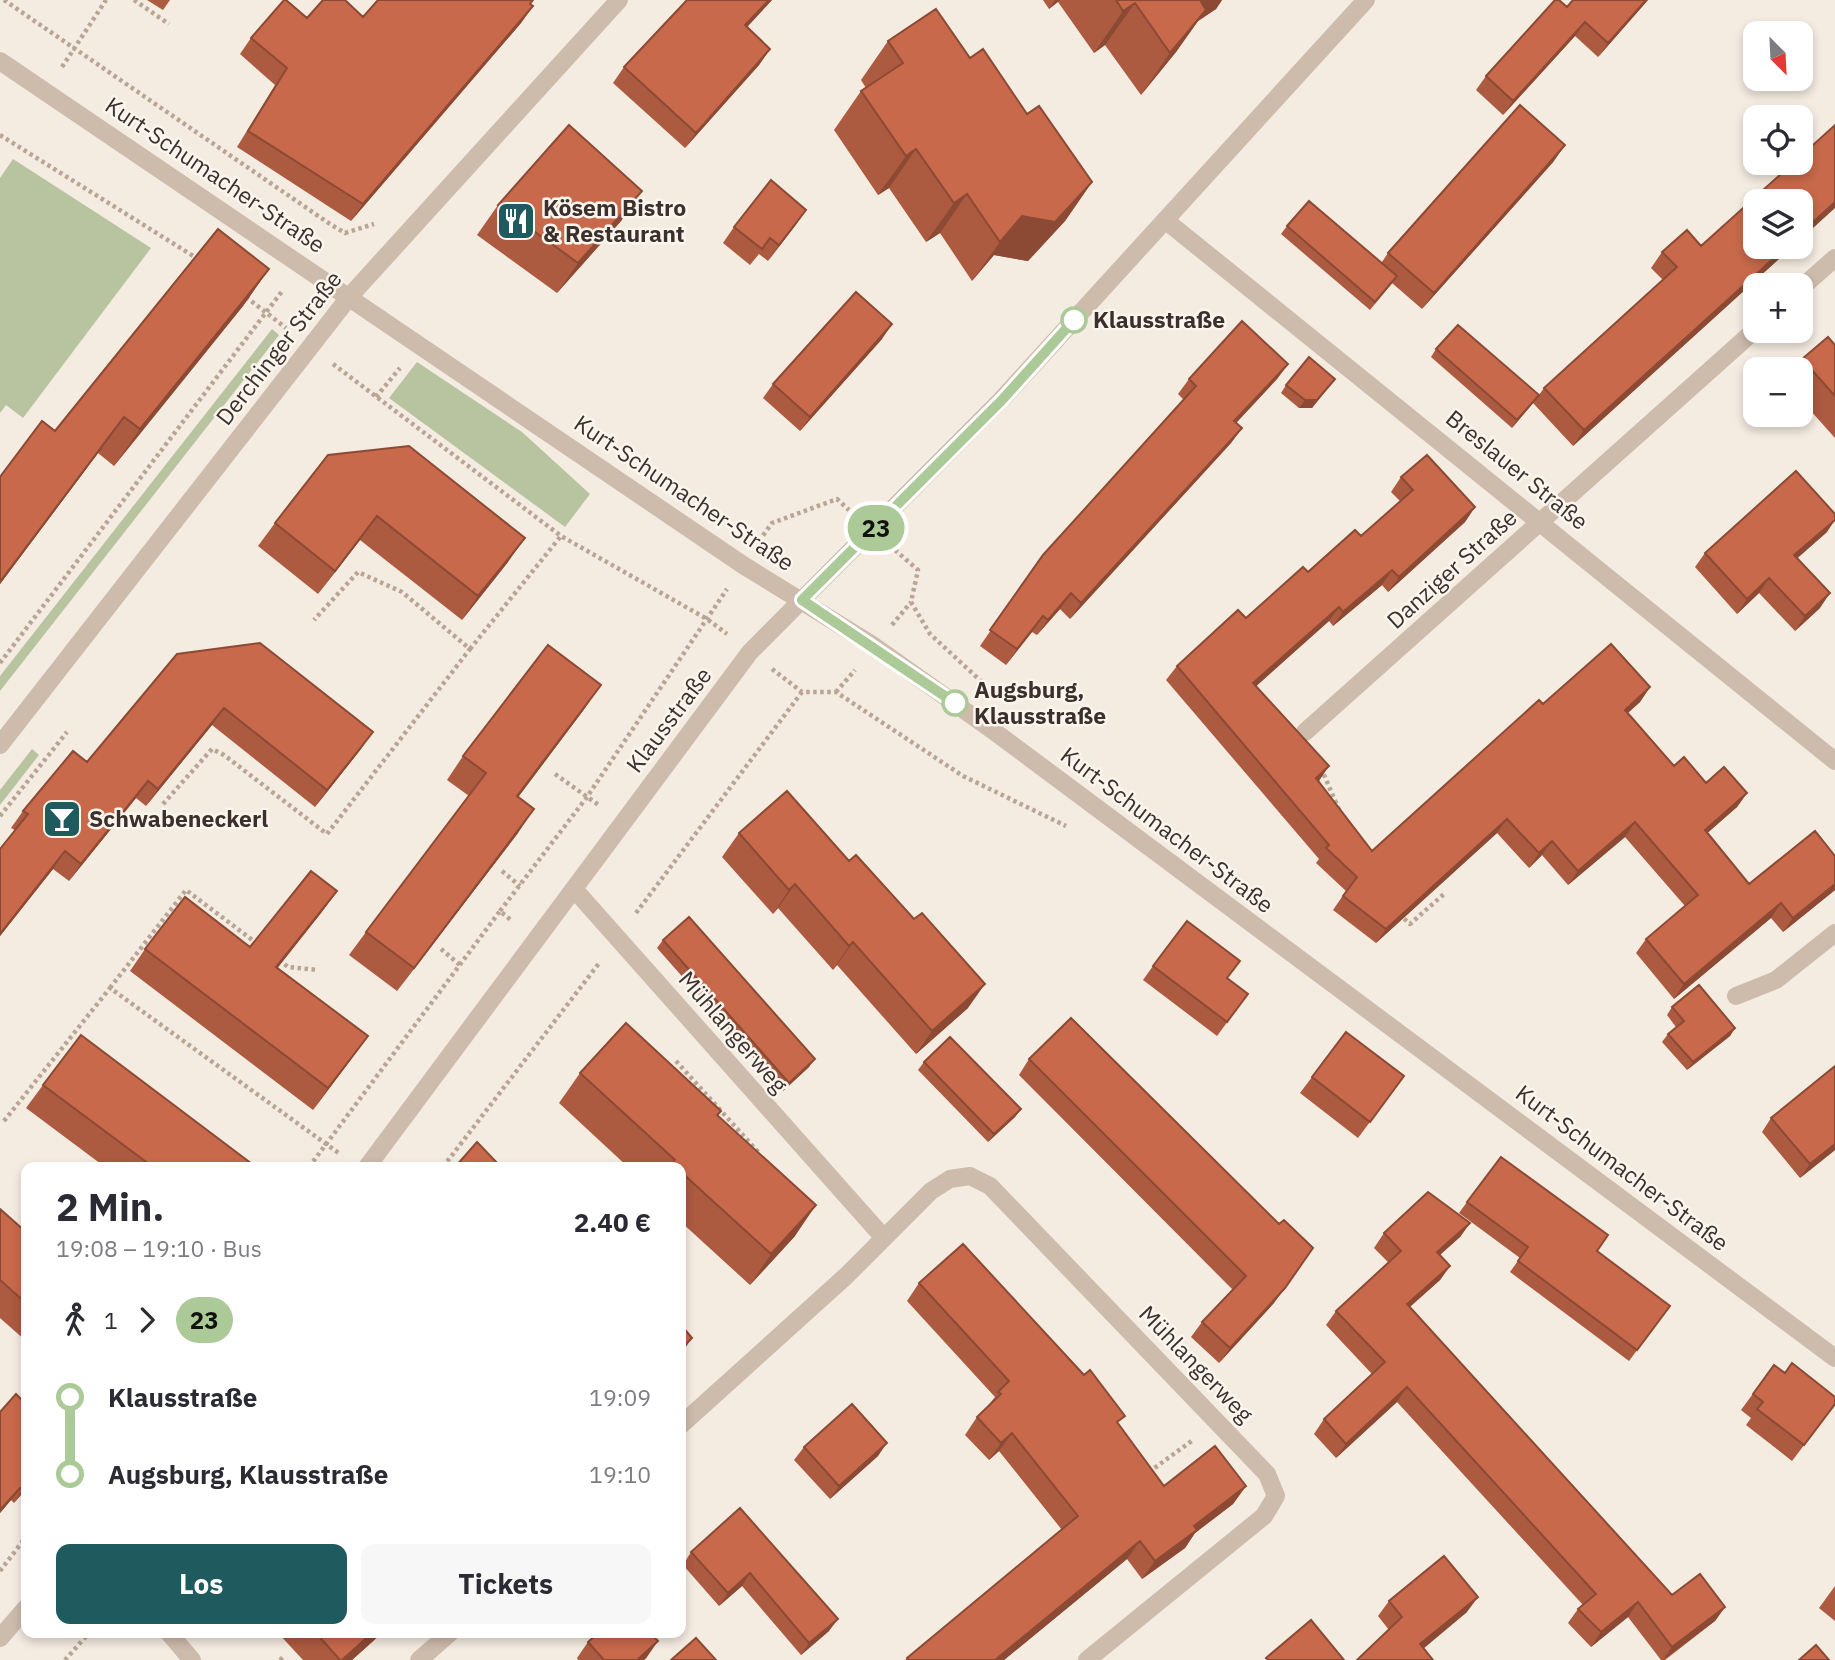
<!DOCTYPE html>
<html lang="de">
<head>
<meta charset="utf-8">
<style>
  body { margin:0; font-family:"IBM Plex Sans",sans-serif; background:#f7f7f7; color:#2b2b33; height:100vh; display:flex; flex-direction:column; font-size:26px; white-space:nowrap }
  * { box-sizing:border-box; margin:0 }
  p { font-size:23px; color:#7c7c81 }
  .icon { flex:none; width:38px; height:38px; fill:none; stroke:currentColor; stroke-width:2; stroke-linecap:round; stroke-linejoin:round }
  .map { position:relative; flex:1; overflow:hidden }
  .drawer { position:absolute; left:21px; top:1162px; width:665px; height:476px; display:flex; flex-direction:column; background:#fff; border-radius:14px; box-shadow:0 4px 10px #0003 }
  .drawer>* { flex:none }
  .badge { padding:0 14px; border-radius:23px; font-size:24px; line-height:46px }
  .needle { width:46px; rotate:156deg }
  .controls { position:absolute; left:1743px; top:21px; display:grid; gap:14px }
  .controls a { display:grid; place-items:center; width:70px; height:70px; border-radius:14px; background:#fff; box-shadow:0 4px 10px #0003; font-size:35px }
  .map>.badge { position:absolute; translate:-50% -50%; box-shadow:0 0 0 4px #fff }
  .legs { display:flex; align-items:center; gap:10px; height:77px; padding:0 35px; font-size:23px }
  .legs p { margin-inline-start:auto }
  .overview { display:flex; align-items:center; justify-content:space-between; height:119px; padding:0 35px }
  h1 { font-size:38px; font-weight:700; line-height:52px }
  .action { display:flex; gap:14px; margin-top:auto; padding:14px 35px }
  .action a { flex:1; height:80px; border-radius:14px; background:#1f5a5e; color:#fff; font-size:28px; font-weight:700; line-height:80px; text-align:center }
  .action a+a { background:#f7f7f7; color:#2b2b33 }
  ul { padding:0 35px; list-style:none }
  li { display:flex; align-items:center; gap:24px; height:77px; font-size:26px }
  li i { display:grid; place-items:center; width:10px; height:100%; margin:0 9px; background:currentColor }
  li i::after { content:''; width:18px; height:18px; margin:-9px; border:5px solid; border-radius:50%; background:#fff }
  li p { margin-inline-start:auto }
  li:first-child i { background:linear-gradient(#0000 50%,currentColor 0) }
  li:last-child i { background:linear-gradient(currentColor 50%,#0000 0) }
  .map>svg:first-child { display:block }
  .green { fill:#b8c4a0 }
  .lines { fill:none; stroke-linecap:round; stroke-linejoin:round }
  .path { stroke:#b9a596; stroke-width:4.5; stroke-dasharray:3.5 3.5; stroke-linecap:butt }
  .minor { stroke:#cdbbac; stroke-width:18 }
  .wall { fill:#ac5a40 }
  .shaded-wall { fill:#8c4a34 }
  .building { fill:#c8694b; stroke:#8c4a34; stroke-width:2 }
  .line-1-casing { stroke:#fff; stroke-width:16 }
  .line-1 { stroke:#abca97; stroke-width:10 }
  .stop-1-dot { fill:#fff; stroke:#abca97; stroke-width:3.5 }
  .labels { text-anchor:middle; stroke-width:5; stroke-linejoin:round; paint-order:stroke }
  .street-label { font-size:23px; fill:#3b302b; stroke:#fbf5ee }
  .poi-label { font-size:23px; font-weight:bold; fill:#3b302b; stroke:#fbf5ee; text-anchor:start }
  .stop-label { font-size:23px; font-weight:bold; fill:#3b302b; stroke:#fbf5ee; text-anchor:start }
</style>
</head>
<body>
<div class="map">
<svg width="1835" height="1660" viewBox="0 0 1835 1660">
  <rect width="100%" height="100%" fill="#f4ebe1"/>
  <!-- green -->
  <path class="green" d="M13,159L151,248L23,418L6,405L0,413V178Z
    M272,329L279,335L0,691V676Z
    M417,362L522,432L590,494L565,527L389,398Z
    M32,749L39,755L0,805V790Z"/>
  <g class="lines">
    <!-- path -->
    <path class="path" d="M4,0L330,224L345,233L374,224
      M134,0L169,24
      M62,67L106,0
      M0,135L198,259
      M246,297L286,328
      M333,364L561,536L707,619L727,634
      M376,397L400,368
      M759,541L772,523L837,499L849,510
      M895,550L918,570L911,602L930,634L983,683
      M892,625L911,602
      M470,649L561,536
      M0,663L283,290
      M772,669L802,692H836L963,776L1066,826
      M836,692L855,670
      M1321,768L1340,812
      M555,774L600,806
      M163,804L212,749L224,755L327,834L470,649L402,592L358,572L314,620
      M0,816L67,732
      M502,871L520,886
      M500,911L587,797L727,589
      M636,913L802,692
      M1399,914L1410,924L1444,894
      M441,949L460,965
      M279,960L288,967L318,970
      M110,988L186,890L259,945
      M676,1061L759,1153
      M4,1121L110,988L340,1154
      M309,1167L500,911L512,921
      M443,1167L600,962
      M1149,1472L1193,1440
      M0,1571L26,1537
      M65,1660L89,1633
      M280,1660L284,1656"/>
    <!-- minor -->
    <path class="minor" d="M0,61L743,565L874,646L995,732L1835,1358
      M1165,220L1835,761
      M1801,288L1835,258
      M1305,732L1755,330
      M0,745L350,296L619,0
      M574,889L884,1238
      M1736,996L1776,980L1835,933
      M367,1167L750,652L1001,400L1366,0
      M681,1425L846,1276L931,1191L950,1179L970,1176L990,1186L1267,1474L1276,1496L1264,1516L1087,1660
      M169,1633L192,1660
      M0,1638L26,1608
      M419,1660L450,1633"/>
  </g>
  <!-- wall -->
  <path class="wall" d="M147,0H170L163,10Z
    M687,0H772L747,27L770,49L759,65L685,148L613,83L624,67Z
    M1043,0H1222L1216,9L1198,21L1176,52L1141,95L1105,45L1094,53L1058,2L1049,9Z
    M1648,0L1598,57L1575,36L1503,115L1476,90L1486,76L1567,7Z
    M532,5L533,6L521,23L351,221L237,147L275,85L240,54L251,38L307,18L363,17Z
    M888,41L970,58L1027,114L1092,182L1065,221L1028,261L994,255L972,281L940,233L926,242L889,188L878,195L834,130L861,91L866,88L861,80Z
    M1554,161L1422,309L1392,283L1370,310L1281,234L1287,226L1382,262L1388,253Z
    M642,191L621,221L557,293L477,235L498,205Z
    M806,210L768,261L759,254L750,265L723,243L734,227Z
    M1701,246L1792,247L1573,446L1533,403L1512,428L1431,357L1436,349L1539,395L1544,388L1663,280L1651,268L1662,252Z
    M269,269L243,306L114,466L98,453L0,584V477L55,431Z
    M882,339L800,431L763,398L773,384Z
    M1835,345V438L1801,400V369H1795L1802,359Z
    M1288,364L1277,379L1236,423L1242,428L1231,443L1070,619L1060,609L1037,635L1032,632L1006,665L980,646L1043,555L1184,400L1178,394L1189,379Z
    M1335,379L1312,408H1299L1281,393L1286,385Z
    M328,455L508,562L462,620L360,540L318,594L258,546L275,523Z
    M1401,477L1475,507L1465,522L1388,592L1382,585L1333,626L1329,621L1256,686L1318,781L1372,851L1543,704L1650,687L1640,702L1628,713L1674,766L1706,783L1747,793L1737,807L1707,833L1749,884L1835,856V890L1783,932L1771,918L1674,999L1636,953L1646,939L1685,906L1625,837L1568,885L1542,855L1529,868L1497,833L1376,943L1333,910L1346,891L1316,863L1319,859L1166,680L1177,666L1246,618L1308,572L1361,536L1400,501L1391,492Z
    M1827,532L1797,558L1820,608L1795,631L1759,593L1737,614L1695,567L1705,553Z
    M177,654L361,749L315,807L212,725L146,806L136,798L69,881L53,869L0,936V849L15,830L11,828L23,811L87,762Z
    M585,708L518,797V833L397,991L349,955L366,932L469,796L447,780L463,756Z
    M739,833L849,861L914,919L968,1008L916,1054L837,965L833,970L778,908L773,914L722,857Z
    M337,891L321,913L277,968L352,1058L313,1110L130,971L145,949L250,947Z
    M663,940L809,1067L783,1091L657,948Z
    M1153,966L1228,979L1248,994L1217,1036L1143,980Z
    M1672,1007L1735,1028L1730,1036L1687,1070L1662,1042L1668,1034L1676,1027L1667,1015Z
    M1029,1059L1274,1303L1219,1363L1191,1337L1202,1322L1233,1290L1019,1075Z
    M924,1062L1021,1109L1015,1117L988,1142L918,1070Z
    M580,1073L721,1111L718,1116L795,1236L750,1285L681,1222V1167H628L559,1103Z
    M1404,1076L1358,1138L1300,1093L1312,1077Z
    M43,1085L256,1167H105L26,1108Z
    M1771,1118L1835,1150L1800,1178L1762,1132Z
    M1467,1202L1597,1251L1670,1306L1629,1361L1510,1272L1520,1258L1459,1213Z
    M0,1209L26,1232V1341L0,1318Z
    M1470,1223L1460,1237L1440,1255L1450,1266L1440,1280L1410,1307L1672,1595L1725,1607L1715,1621L1665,1660H1661L1628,1617L1591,1647L1568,1623L1578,1609L1583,1605L1397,1402L1336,1458L1314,1434L1324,1419L1372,1374L1326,1325L1336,1311L1389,1263L1374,1248L1384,1233Z
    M919,1283L1119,1425L1164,1486H1246L1233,1504L1195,1533L1185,1548L1142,1579L1127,1559L1004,1660H905L1062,1530L999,1451L989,1460L965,1435L977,1417L987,1407L995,1397L907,1301Z
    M1774,1365L1827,1415L1792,1461L1746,1425L1751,1418L1741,1410Z
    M0,1412L26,1489L14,1503L11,1500L0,1513Z
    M804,1447L878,1456L830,1499L794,1460Z
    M740,1508L829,1631L801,1655L742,1586L719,1606L683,1565L691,1552Z
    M1835,1586V1621L1819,1608Z
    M1389,1601L1467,1612L1423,1648L1389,1630L1378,1616Z
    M278,1633H382L352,1660H303Z
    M588,1642L647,1657L644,1660H578L577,1658Z"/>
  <!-- shaded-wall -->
  <path class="shaded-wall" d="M769,0H772L734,41L745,25Z
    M1055,0H1060L1049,9Z
    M1198,0H1222L1216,9L1198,21L1176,52L1141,95L1170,53Z
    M1646,0H1648L1598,57L1608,43Z
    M1135,3L1105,45L1094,53L1123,11Z
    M533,6L521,23L351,221L363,204Z
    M1585,22L1575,36L1503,115L1513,101Z
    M770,49L759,65L685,148L696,133Z
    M1565,145L1554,161L1422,309L1434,293Z
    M916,149L889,188L878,195L906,156Z
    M1092,182L1065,221L1028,261L994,255L972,281L1000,242L1022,216Z
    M642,191L621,221L557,293L578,263Z
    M967,194L940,233L926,242L954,203Z
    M1835,202V208L1801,239V233Z
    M806,210L795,226L768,261L779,245Z
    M1786,247H1792L1573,446L1584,430Z
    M269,269L243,306L114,466L140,429Z
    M892,324L882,339L800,431L810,417Z
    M1288,364L1277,379L1224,436L1234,421Z
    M1335,379L1312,408H1299L1305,400Z
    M1539,395L1533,403L1512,428L1517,420Z
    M124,417L98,453L0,584V582Z
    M1242,428L1231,443L1070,619L1081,603Z
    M1475,507L1465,522L1388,592L1399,577Z
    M377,516L360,540L318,594L335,571Z
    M1835,520L1827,532L1784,570L1794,555Z
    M525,538L508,562L462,620L478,596Z
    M1392,570L1382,585L1333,626L1343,612Z
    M1769,578L1759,593L1737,614L1747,599Z
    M1071,593L1060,609L1037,635L1048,620Z
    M1830,593L1820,608L1795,631L1805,616Z
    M1339,607L1329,621L1243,698L1253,683Z
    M1043,616L1032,632L1006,665L1017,649Z
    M601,685L585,708L501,820L517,796Z
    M1650,687L1640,702L1615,724L1625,710Z
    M224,708L212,725L146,806L158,789Z
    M373,732L361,749L315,807L327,790Z
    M1329,766L1319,781L1306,793L1316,778Z
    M148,781L136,798L69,881L81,864Z
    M1747,793L1737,807L1695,844L1705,830Z
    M534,809L518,833L397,991L414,968Z
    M1507,819L1497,833L1376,943L1386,929Z
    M1635,822L1625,837L1568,885L1578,871Z
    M1552,841L1542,855L1529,868L1539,853Z
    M65,851L53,869L0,936V934Z
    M795,884L778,908L773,914L789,890Z
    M1835,884V890L1783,932L1793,918Z
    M337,891L321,913L261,989L276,967Z
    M1781,903L1771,918L1674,999L1684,984Z
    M853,942L837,965L833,970L849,946Z
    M985,984L968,1008L916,1054L932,1031Z
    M1735,1028L1730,1036L1687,1070L1693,1062Z
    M368,1036L352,1058L313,1110L328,1088Z
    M815,1059L809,1067L783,1091L789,1083Z
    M1021,1109L1015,1117L988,1142L994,1134Z
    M1835,1144V1150L1800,1178L1810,1164Z
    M816,1205L795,1236L750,1285L771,1254Z
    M1470,1223L1460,1237L1427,1266L1437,1252Z
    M1450,1266L1440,1280L1397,1318L1407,1304Z
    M1285,1288L1274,1303L1219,1363L1230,1348Z
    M692,1338L681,1354V1349Z
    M1407,1387L1397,1402L1336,1458L1346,1444Z
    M1012,1433L999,1451L989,1460L1001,1443Z
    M887,1443L878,1456L830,1499L839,1486Z
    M26,1486V1489L14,1503L23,1490Z
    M1246,1486L1233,1504L1195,1533L1185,1548L1142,1579L1155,1561L1194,1526Z
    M20,1488L11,1500L0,1513V1510Z
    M1140,1541L1127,1559L1004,1660H995Z
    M750,1573L742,1586L719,1606L728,1593Z
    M1478,1597L1467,1612L1410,1660L1420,1644Z
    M1638,1602L1628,1617L1591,1647L1601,1632Z
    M1725,1607L1715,1621L1663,1660L1672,1647Z
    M838,1619L829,1631L801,1655L809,1643Z
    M372,1633H382L352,1660H342Z
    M658,1641L647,1657L644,1660H637Z"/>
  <!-- building -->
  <path class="building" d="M284,0H286L307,18L323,0H345L363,17L378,0H533L530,4L533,6L363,204L248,131L287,68L251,38Z
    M687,0H769L745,25L770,49L696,133L624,67Z
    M1116,0H1200L1206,10L1170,53L1135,3L1123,11Z
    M1555,0H1559L1567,7L1573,0H1646L1608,43L1585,22L1513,101L1486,76Z
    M936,9L970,58L983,49L1027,114L1039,106L1092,182L1055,222L1022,216L1000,242L967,194L954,203L916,149L906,156L861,91L903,63L888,41Z
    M1520,105L1565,145L1434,293L1388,253Z
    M569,125L642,191L578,263L498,205Z
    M1835,125V202L1801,233V201H1755V247H1786L1584,430L1544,388L1677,267L1662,252L1687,230L1701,246L1793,163H1801V156Z
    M771,180L806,210L779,245L770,238L762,249L734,227Z
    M1309,201L1397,276L1375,302L1287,226Z
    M218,229L269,269L140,429L124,417L0,582V477L42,421L55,431Z
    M856,292L892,324L810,417L773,384Z
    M1242,321L1288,364L1234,421L1242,428L1081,603L1071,593L1048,620L1043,616L1017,649L990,630L1043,555L1196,386L1189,379Z
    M1458,325L1539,395L1517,420L1436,349Z
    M1828,337L1835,345V396L1802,359Z
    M1309,357L1335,379L1317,400H1305L1286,385Z
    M409,446L525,538L478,596L377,516L335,571L275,523L328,455Z
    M1427,455L1475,507L1399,577L1392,570L1343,612L1339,607L1253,683L1329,766L1316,778L1372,851L1539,700L1543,704L1611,644L1650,687L1625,710L1674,766L1684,757L1706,783L1724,767L1747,793L1705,830L1749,884L1815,831L1835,856V884L1793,918L1781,903L1684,984L1646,939L1698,895L1635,822L1578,871L1552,841L1539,853L1507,819L1386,929L1343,896L1357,877L1326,848L1329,845L1177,666L1238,610L1246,618L1303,567L1308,572L1355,530L1361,536L1413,490L1401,477Z
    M1796,471L1835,514V520L1794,555L1830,593L1805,616L1769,578L1747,599L1705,553Z
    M260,643L373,732L327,790L224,708L158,789L148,781L81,864L65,851L0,934V849L28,814L23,811L73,751L87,762L177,654Z
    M548,645L601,685L517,796L534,809L414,968L366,932L486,773L463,756Z
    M787,791L849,861L856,855L914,919L922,913L985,984L932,1031L853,942L849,946L795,884L789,890L739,833Z
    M311,871L337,891L276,967L368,1036L328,1088L145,949L185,897L250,947Z
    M689,917L815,1059L789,1083L663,940Z
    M1187,921L1240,961L1227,978L1248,994L1227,1022L1153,966Z
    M1699,985L1735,1028L1693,1062L1668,1034L1684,1021L1672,1007Z
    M1071,1018L1279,1224L1284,1220L1313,1248L1285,1288L1230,1348L1202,1322L1246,1276L1029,1059Z
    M626,1023L721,1111L717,1115L816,1205L771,1254L681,1172V1167H676L672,1164L675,1160L580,1073Z
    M1346,1032L1404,1076L1370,1122L1312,1077Z
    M81,1035L256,1167H153L43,1085Z
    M950,1037L1021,1109L994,1134L924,1062Z
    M1835,1066V1144L1810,1164L1771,1118Z
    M477,1142L501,1167H455Z
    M1501,1157L1608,1235L1597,1251L1670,1306L1637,1350L1518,1261L1528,1247L1467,1202Z
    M1428,1192L1470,1223L1437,1252L1450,1266L1407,1304L1672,1595L1700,1574L1725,1607L1672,1647L1638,1602L1601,1632L1578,1609L1596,1594L1407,1387L1346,1444L1324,1419L1385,1362L1336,1311L1401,1251L1384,1233Z
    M0,1209L26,1232V1303L0,1280Z
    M963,1244L1084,1375L1090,1370L1125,1416L1117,1422L1164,1486L1215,1446L1246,1486L1194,1526L1197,1530L1155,1561L1140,1541L995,1660H908L907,1658L1078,1516L1012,1433L1001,1443L977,1417L1001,1394L998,1392L1009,1381L919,1283Z
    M681,1325L692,1338L681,1349Z
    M1792,1363L1835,1397V1404L1804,1445L1757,1409L1763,1402L1753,1394L1774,1365L1785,1373Z
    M16,1394L26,1404V1486L23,1490L20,1488L0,1510V1412Z
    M852,1404L887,1443L839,1486L804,1447Z
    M740,1508L838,1619L809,1643L750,1573L728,1593L691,1552Z
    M1444,1556L1478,1597L1420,1644L1433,1660H1357L1402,1617L1389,1601Z
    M1311,1620L1344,1660H1268L1266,1658Z
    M316,1633H372L342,1660H340Z
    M598,1633H650L658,1641L637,1660H604L588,1642Z
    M696,1638L716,1660H671Z
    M1816,1645L1829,1660H1799Z"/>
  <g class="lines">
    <defs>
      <path id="line-1" d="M955,703L802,600L1002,400L1074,320"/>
    </defs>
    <!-- line-1 casing -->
    <use href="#line-1" class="line-1-casing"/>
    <!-- line-1 -->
    <use href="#line-1" class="line-1"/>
  </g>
  <!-- icons -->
  <defs>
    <symbol id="restaurant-square" viewBox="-11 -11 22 22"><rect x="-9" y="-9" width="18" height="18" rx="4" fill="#1f5a5e" stroke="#fbf5ee"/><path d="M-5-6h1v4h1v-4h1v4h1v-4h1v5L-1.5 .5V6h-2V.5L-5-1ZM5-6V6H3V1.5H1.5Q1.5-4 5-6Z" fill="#fff"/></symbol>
    <symbol id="bar-square" viewBox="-11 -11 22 22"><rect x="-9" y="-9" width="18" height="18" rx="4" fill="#1f5a5e" stroke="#fbf5ee"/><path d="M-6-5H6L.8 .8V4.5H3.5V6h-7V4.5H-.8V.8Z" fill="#fff"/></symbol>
  </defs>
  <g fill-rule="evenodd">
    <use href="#restaurant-square" x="494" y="199" width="44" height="44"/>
    <use href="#bar-square" x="40" y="797" width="44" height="44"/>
  </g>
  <!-- markers -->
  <g class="stop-1-dot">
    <circle cx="1074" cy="320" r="12"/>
    <circle cx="955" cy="703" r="12"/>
  </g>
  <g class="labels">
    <!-- street labels -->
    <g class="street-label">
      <text transform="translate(215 175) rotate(34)" y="8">Kurt-Schumacher-Straße</text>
      <text transform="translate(279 348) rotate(-52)" y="8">Derchinger Straße</text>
      <text transform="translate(1517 470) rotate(39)" y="8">Breslauer Straße</text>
      <text transform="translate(684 493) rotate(34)" y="8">Kurt-Schumacher-Straße</text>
      <text transform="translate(1452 569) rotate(-42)" y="8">Danziger Straße</text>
      <text transform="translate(669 720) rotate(-53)" y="8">Klausstraße</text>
      <text transform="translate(1167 830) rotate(37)" y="8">Kurt-Schumacher-Straße</text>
      <text transform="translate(733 1032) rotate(49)" y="8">Mühlangerweg</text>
      <text transform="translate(1622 1168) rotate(37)" y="8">Kurt-Schumacher-Straße</text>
      <text transform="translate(1196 1364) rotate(46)" y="8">Mühlangerweg</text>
    </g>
    <!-- poi labels -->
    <g class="poi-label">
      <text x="543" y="216">Kösem Bistro<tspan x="543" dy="26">&amp; Restaurant</tspan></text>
      <text x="89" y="827">Schwabeneckerl</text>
    </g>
    <!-- stop labels -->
    <g class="stop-label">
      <text x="1093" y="328">Klausstraße</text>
      <text x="974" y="698">Augsburg,<tspan x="974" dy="26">Klausstraße</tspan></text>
    </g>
  </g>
</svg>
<div class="controls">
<a><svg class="needle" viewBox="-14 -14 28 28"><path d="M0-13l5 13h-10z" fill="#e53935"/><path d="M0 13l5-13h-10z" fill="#7c7c81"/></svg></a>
<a><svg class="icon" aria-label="locate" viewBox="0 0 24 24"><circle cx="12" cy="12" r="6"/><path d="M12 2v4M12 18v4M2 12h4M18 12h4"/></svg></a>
<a><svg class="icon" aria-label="layers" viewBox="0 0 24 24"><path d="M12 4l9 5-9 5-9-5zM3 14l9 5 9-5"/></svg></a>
<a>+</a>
<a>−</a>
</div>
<b class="badge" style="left:876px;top:528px;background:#abca97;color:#111">23</b>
<section class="drawer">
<div class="overview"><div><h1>2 Min.</h1><p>19:08 – 19:10 · Bus</p></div><b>2.40 €</b></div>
<div class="legs"><svg class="icon" aria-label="walk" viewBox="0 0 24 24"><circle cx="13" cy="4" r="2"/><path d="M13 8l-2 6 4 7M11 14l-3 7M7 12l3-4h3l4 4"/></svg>1<svg class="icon" aria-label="forward" viewBox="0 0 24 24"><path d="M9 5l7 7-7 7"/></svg><b class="badge" style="background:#abca97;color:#111">23</b></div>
<ul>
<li><i style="color:#abca97"></i><b>Klausstraße</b><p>19:09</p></li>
<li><i style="color:#abca97"></i><b>Augsburg, Klausstraße</b><p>19:10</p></li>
</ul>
<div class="action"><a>Los</a><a>Tickets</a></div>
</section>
</div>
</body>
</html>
